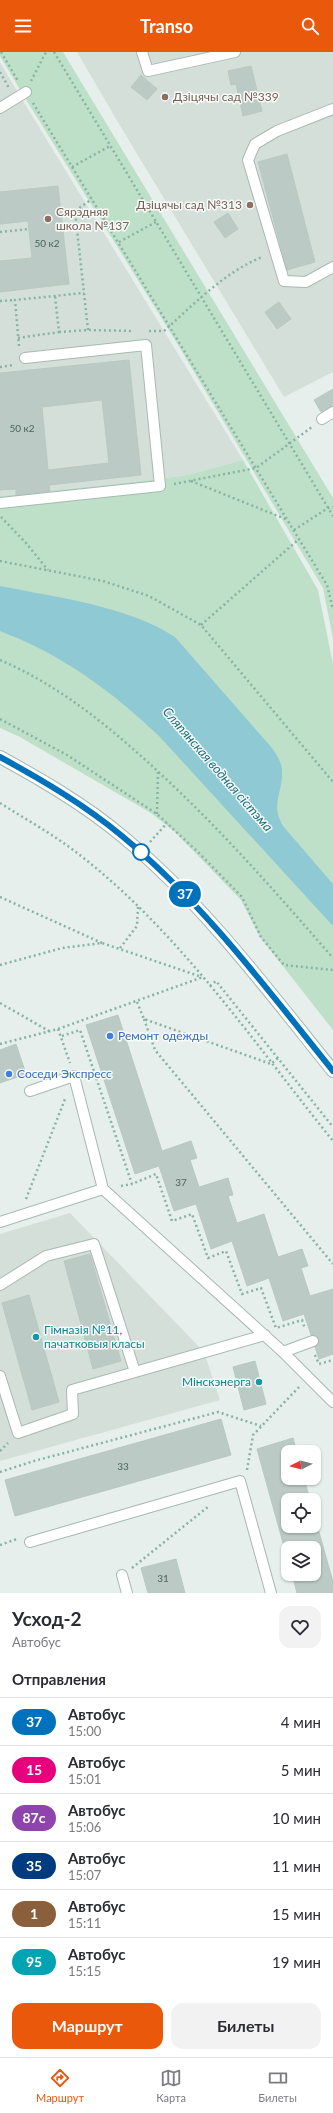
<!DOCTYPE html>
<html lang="ru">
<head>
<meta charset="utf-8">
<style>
  body { margin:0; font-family:Lato,sans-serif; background:#f2f2f3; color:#2b2b33; height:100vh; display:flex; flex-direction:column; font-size:15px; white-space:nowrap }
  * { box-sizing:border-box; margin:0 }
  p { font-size:13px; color:#7c7c81 }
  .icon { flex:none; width:22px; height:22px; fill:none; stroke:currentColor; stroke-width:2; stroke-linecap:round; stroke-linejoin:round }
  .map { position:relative; height:1541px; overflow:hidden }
  .details { display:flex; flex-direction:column; background:#fff; flex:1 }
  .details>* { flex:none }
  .badge { padding:0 8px; border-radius:13px; font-size:14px; line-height:26px }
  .needle { width:26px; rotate:264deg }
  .tools { position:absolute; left:281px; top:1393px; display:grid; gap:8px }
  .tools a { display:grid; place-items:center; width:40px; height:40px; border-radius:8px; background:#fff; box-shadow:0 1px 3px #0004; font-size:20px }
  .map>.badge { position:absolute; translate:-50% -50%; box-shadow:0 0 0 2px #fff }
  h2 { padding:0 12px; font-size:15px; line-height:36px }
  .round { display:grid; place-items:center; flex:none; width:42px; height:42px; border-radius:12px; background:#f2f2f3 }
  .overview { display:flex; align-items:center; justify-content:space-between; height:68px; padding:0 12px }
  h1 { font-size:19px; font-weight:700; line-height:30px }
  .cta { display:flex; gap:8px; margin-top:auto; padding:8px 12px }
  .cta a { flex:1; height:46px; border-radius:12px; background:#ea580c; color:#fff; font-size:16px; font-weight:700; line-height:46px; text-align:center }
  .cta a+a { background:#f2f2f3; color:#2b2b33 }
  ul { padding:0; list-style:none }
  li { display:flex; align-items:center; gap:12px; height:48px; padding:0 12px; border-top:1px solid #e1e1e2 }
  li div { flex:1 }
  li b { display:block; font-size:15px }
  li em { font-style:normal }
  li .badge { min-width:44px; font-weight:700; text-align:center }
  header { display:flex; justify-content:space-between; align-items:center; height:52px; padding:0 12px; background:#ea580c; color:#fff; font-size:18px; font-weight:700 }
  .tab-bar { display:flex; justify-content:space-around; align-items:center; height:56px; border-top:1px solid #e1e1e2; background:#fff; font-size:11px; color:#7c7c81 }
  .tab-bar a { display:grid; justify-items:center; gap:2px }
  .tab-bar .current { color:#ea580c }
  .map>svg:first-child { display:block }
  .built { fill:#d4dfda }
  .green { fill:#bfe0c8 }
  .water { fill:#8ec9d4 }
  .building { fill:#bbcac4; stroke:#b8c9c2; fill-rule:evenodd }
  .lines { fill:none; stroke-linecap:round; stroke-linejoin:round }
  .service-casing { stroke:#a8b8b2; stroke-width:12 }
  .tertiary-casing { stroke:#a8b8b2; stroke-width:14 }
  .path { stroke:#86b3a5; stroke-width:2.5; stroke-dasharray:2 3; stroke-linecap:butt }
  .service { stroke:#fff; stroke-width:10 }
  .tertiary { stroke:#fff; stroke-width:12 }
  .line-casing { stroke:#fff; stroke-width:9 }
  .line { stroke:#0072bc; stroke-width:6 }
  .education-dot { fill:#8d6e63; stroke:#f7fbf9; stroke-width:1.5 }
  .stop-dot { fill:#fff; stroke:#0072bc; stroke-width:2 }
  .shop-dot { fill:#3f7fe0; stroke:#f7fbf9; stroke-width:1.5 }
  .culture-dot { fill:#0f9aa8; stroke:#f7fbf9; stroke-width:1.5 }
  .labels { text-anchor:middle; stroke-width:3; stroke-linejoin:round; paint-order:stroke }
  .number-label { font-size:10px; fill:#4a645c }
  .education-label { font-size:12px; fill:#785e54; stroke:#f7fbf9; text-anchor:start }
  .shop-label { font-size:12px; fill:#366cbe; stroke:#f7fbf9; text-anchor:start }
  .culture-label { font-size:12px; fill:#0d838f; stroke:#f7fbf9; text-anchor:start }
  .water-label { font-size:13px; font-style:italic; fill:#1c6f80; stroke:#f7fbf9 }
</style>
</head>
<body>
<header><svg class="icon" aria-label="menu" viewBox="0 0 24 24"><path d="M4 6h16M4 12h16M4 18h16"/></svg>Transo<svg class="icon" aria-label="search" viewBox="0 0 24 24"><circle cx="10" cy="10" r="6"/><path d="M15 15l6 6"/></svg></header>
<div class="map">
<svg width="333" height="1541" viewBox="0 0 333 1541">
  <rect width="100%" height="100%" fill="#e6efeb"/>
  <!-- built -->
  <path class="built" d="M77,0H333V320L284,345L119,72Z
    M0,10L20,44L243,408L187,423L159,427L0,444Z
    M70,1161L204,1300L220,1348L0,1409V1182Z"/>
  <!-- green -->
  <path class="green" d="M0,0H63L333,446V587L323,536L172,283L22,41L0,4Z
    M243,408L318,538L333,612V978L260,885L241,848L175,780L151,761L20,685L0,676V444L159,427L187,423Z"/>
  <!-- water -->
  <path class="water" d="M0,534C55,545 128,554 175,585L272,696C277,703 282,711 282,719C283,742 270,751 283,774L333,832V874L159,684C110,638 63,603 0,579Z"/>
  <!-- building -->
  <path class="building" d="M251,14L262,59L243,64L236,32L231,33L228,19Z
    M141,23L157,37L147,48L131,35Z
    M287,102L315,210L287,218L258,110Z
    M58,134L69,232L0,240V209L32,206L28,169L0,172V140Z
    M228,161L238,177L225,186L214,170Z
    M279,250L291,267L277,277L265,260Z
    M129,308L141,423L49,433L50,439L16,443V437L0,438V321ZM102,348L109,411L48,418L42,355Z
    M333,337V354L321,360L314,348Z
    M118,963L162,1099L191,1089L197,1106L190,1108L199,1135L228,1126L233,1143L228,1144L237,1171L264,1162L278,1205L302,1197L308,1214L301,1216L310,1244L333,1237V1302L319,1307L315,1295L318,1293L319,1287L317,1284L311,1283L304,1262L283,1269L269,1226L247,1234L232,1189L211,1197L196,1152L174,1159L159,1114L135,1122L86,973Z
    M16,992L26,1022L0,1031V998Z
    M90,1202L121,1309L93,1317L64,1209Z
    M29,1243L59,1350L32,1358L2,1251Z
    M255,1309L266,1352L244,1358L233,1315Z
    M221,1367L231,1403L15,1464L5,1428Z
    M293,1386L297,1400H288V1426H304L310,1448H288V1474H314V1462L333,1530V1541H297L292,1522H314V1496H288V1509L257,1397Z
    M176,1507L185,1541H148L141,1516Z"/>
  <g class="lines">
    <defs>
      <path id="service" d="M142,0L148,19L235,0
        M0,56L26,40
        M333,57L277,79L255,92L248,108L284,229L306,230L333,215
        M322,367L333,360
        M0,451L160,434L146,293L25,306
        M30,1039L74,1024L103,1137L283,1300L333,1350
        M0,1170L103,1137
        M0,1233L46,1204L94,1192L135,1320
        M283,1300L313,1289
        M0,1324L18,1381L73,1362L72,1338L265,1283
        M30,1490L240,1429L271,1541
        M122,1523L127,1541"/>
      <path id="tertiary" d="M0,705C42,728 85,753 122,784C203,851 267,937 333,1019"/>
    </defs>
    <!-- service casing -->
    <use href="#service" class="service-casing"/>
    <!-- tertiary casing -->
    <use href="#tertiary" class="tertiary-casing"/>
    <!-- path -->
    <path class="path" d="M1,0L18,29
      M54,0L333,464
      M0,20L9,36
      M31,29L46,0
      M33,51L327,533L333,557
      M72,115L110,94
      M0,180L29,177
      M119,190L156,170
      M0,249L15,248
      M88,278L75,159L92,147
      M149,279H164C194,252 225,220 262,205
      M59,280L88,278L134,279
      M18,286L59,280L55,244
      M19,294L15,248L84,241
      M0,315L13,313
      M191,429L288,468
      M174,432L256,416L312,375
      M1,465L26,491L48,518
      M294,478L328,456L333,455
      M0,509L103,529L149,544L201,573L333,730
      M201,573L299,487
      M0,608C63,635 116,680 166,727C226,783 279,844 333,906
      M0,667L67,703L157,762L199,801L242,845L261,885L284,913L333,918
      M0,751C27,768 56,784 81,804C181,882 254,991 333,1089
      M157,762L158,720
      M150,790L167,771
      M0,845L102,891
      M120,896L137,874L138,855
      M0,913L62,896L102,891L202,925
      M210,934L216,929L333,1075
      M137,950L144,967L271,1012L278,1006
      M0,951L49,979
      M144,967L155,998L333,1212
      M58,977L70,1011
      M62,984L80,978L132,1132L156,1122L172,1169L192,1162L208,1206L226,1199L242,1242L261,1236L276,1276L302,1268L305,1277
      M0,992L58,977L203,925
      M121,1134L132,1132
      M26,1147L65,1047
      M315,1303L319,1312L333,1308
      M0,1399L8,1391
      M247,1418L253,1383L300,1334
      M0,1420L34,1409L218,1360L261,1374
      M0,1493L17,1487
      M132,1516L209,1454"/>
    <!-- service -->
    <use href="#service" class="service"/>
    <!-- tertiary -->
    <use href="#tertiary" class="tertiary"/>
  </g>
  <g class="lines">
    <defs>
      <path id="line" d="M0,705C42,728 85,753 122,784C203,851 267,937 333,1019"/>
    </defs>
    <!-- line casing -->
    <use href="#line" class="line-casing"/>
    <!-- line -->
    <use href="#line" class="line"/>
  </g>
  <!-- markers -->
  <g class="education-dot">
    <circle cx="165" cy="45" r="4"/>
    <circle cx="250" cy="153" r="4"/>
    <circle cx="48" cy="167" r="4"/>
  </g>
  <circle class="stop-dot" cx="141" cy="800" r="8"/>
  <g class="shop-dot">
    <circle cx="110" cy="984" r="4"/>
    <circle cx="9" cy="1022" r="4"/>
  </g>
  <g class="culture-dot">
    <circle cx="36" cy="1285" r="4"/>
    <circle cx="259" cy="1330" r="4"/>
  </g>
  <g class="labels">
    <!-- number labels -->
    <g class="number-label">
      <text x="47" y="195">50 к2</text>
      <text x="22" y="380">50 к2</text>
      <text x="181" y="1134">37</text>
      <text x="123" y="1418">33</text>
      <text x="163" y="1530">31</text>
    </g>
    <!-- education labels -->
    <g class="education-label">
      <text x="173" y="49">Дзіцячы сад №339</text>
      <text x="242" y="157" text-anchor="end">Дзіцячы сад №313</text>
      <text x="56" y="164">Сярэдняя<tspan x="56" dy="14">школа №137</tspan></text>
    </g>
    <!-- shop labels -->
    <g class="shop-label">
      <text x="118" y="988">Ремонт одежды</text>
      <text x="17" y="1026">Соседи Экспресс</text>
    </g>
    <!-- culture labels -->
    <g class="culture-label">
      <text x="44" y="1282">Гімназія №11,<tspan x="44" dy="14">пачатковыя класы</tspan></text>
      <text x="251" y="1334" text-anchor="end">Мінскэнерга</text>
    </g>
    <!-- water labels -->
    <g class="water-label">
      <text transform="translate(218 717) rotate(49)" y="5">Сляпянская водная сістэма</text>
    </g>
  </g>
</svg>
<div class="tools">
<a><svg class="needle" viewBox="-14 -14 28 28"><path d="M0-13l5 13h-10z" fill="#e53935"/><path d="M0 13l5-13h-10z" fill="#7c7c81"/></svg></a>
<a><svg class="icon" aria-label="locate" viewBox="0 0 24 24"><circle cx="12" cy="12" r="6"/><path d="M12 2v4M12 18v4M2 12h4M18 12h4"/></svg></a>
<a><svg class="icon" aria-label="layers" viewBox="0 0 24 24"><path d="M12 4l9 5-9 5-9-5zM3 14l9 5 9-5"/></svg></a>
</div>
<b class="badge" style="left:185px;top:842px;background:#0072bc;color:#fff">37</b>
</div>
<section class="details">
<div class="overview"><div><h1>Усход-2</h1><p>Автобус</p></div><a class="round"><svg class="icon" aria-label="heart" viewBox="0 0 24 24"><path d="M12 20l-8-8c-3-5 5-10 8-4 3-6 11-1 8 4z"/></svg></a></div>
<h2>Отправления</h2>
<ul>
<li><span class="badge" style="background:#0072bc;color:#fff">37</span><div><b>Автобус</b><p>15:00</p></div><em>4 мин</em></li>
<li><span class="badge" style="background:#e6007e;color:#fff">15</span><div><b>Автобус</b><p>15:01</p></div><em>5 мин</em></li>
<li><span class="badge" style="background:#8e44ad;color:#fff">87с</span><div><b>Автобус</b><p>15:06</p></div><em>10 мин</em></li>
<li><span class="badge" style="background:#003b80;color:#fff">35</span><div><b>Автобус</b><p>15:07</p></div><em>11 мин</em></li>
<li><span class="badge" style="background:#8b5e3c;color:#fff">1</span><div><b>Автобус</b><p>15:11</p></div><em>15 мин</em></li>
<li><span class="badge" style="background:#00a3b4;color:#fff">95</span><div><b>Автобус</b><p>15:15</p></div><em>19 мин</em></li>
</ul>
<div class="cta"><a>Маршрут</a><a>Билеты</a></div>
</section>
<nav class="tab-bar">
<a class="current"><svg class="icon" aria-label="directions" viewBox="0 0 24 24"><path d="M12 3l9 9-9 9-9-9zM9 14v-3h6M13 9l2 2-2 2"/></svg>Маршрут</a>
<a><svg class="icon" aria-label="map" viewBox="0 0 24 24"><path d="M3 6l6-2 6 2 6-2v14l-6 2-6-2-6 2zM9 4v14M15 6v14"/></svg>Карта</a>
<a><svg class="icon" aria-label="tickets" viewBox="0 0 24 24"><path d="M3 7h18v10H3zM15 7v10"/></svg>Билеты</a>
</nav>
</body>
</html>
